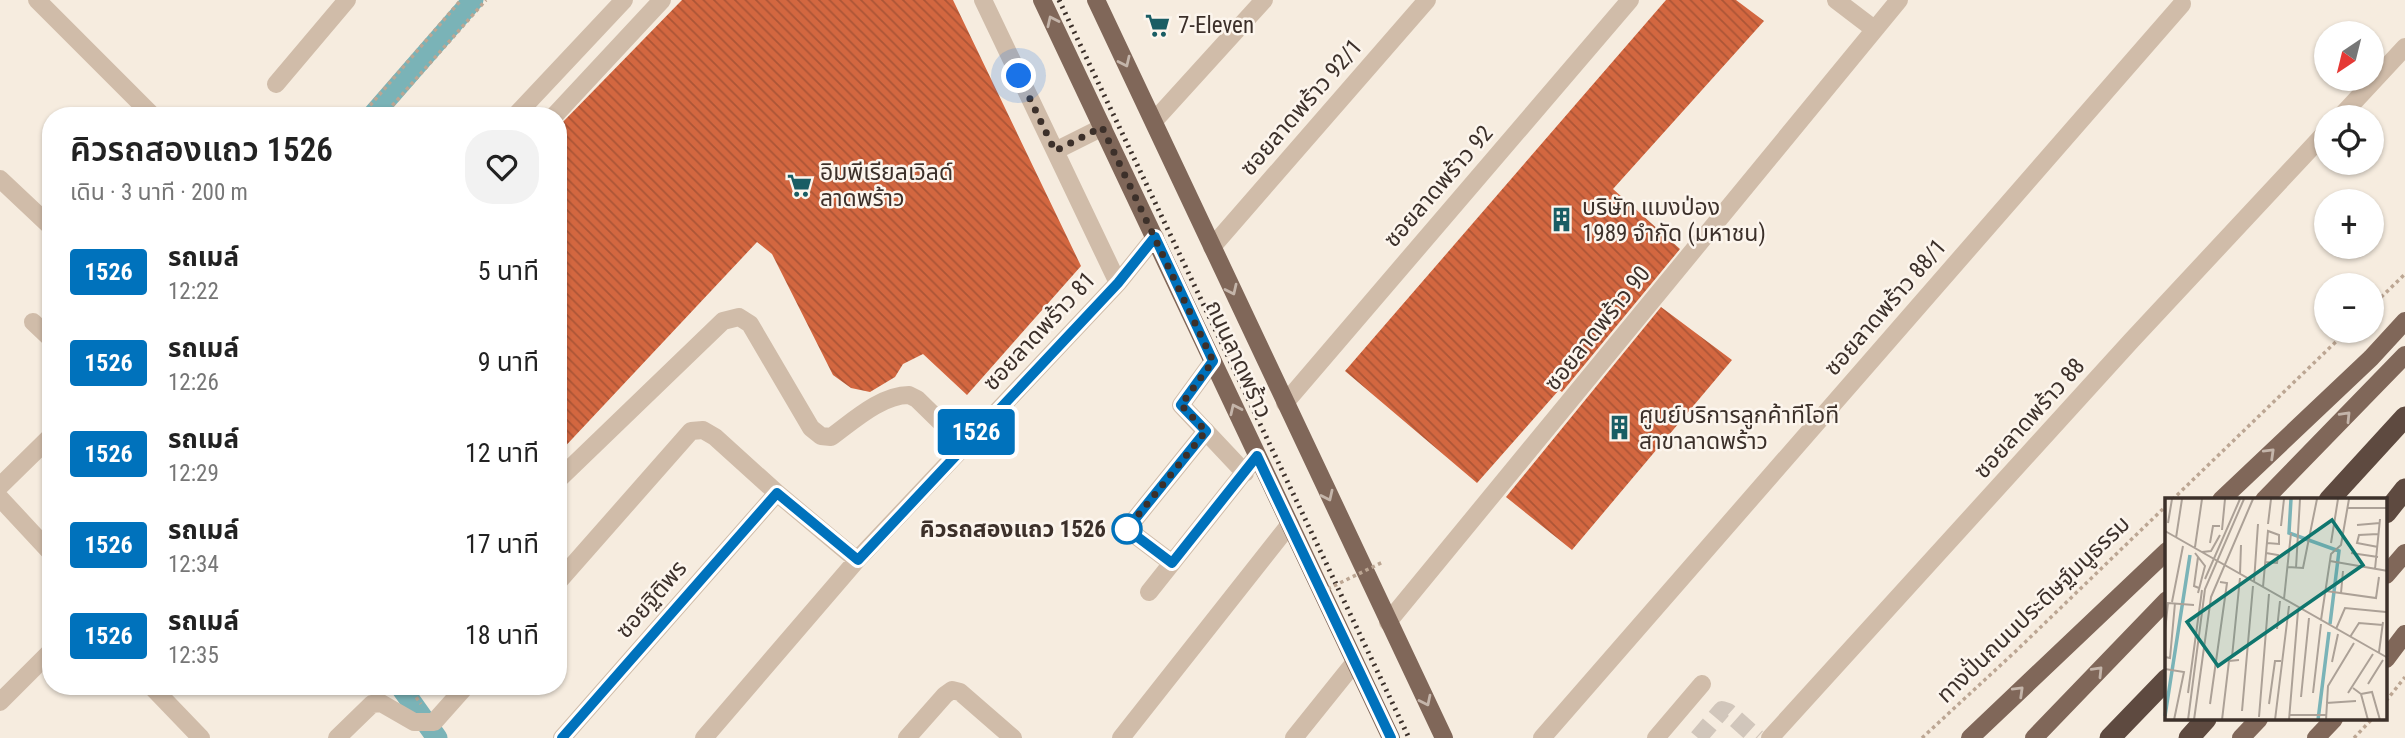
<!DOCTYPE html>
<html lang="th">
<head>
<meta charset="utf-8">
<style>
  body { margin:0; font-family:"Roboto Condensed","Noto Sans Thai",sans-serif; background:#f2f2f2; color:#222; height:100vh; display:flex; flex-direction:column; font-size:26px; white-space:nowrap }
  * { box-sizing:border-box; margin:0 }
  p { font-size:23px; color:#767676 }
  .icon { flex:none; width:38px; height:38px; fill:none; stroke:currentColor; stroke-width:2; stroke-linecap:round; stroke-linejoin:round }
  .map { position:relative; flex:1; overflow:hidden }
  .panel { position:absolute; left:42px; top:107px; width:525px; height:588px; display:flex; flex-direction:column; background:#fff; border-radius:28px; box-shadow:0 2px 5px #0004 }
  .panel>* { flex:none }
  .badge { padding:0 14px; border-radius:5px; font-size:24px; line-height:46px }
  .needle { width:46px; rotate:215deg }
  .fabs { position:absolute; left:2314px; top:21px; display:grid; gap:14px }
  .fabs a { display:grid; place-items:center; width:70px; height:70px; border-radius:50%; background:#fff; box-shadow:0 2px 5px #0004; font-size:35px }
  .you { position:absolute; width:35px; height:35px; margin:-18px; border:5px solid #fff; border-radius:50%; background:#1a73e8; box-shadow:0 0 0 10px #1a73e833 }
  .map>.badge { position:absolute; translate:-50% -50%; box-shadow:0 0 0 4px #fff }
  .round { display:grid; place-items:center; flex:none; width:74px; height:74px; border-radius:28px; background:#f2f2f2 }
  .summary { display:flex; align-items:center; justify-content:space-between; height:119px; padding:0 28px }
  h1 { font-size:33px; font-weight:600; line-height:52px }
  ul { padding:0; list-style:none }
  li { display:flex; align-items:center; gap:21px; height:91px; padding:0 28px }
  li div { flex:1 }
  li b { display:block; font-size:26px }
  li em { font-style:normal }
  li .badge { min-width:77px; font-weight:700; text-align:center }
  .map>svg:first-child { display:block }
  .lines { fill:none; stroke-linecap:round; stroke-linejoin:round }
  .canal { stroke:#7ab3b7; stroke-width:21 }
  .building { fill:url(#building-back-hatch) }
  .minor-tunnel { stroke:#d1c6bb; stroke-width:18; stroke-dasharray:18 9; stroke-linecap:butt }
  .path { stroke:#bca693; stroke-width:3.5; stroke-dasharray:3.5 3.5; stroke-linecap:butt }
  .minor { stroke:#d0bca9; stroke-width:18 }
  .major { stroke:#806759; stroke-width:18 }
  .highway { stroke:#5e4a40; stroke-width:21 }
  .rail { stroke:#3c302a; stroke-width:5; stroke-dasharray:2 5; stroke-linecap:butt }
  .path-bridge { stroke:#bca693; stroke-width:3.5; stroke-dasharray:3.5 3.5; stroke-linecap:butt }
  .oneway { stroke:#c4b5aa }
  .line-casing { stroke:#fff; stroke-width:16 }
  .line { stroke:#0072bc; stroke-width:10 }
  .walk { stroke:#3c302a; stroke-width:7; stroke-dasharray:0 12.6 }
  .stop-dot { fill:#fff; stroke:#0072bc; stroke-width:3.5 }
  .labels { text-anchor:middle; stroke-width:5; stroke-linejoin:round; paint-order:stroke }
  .poi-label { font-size:23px; fill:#3c302a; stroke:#fcf5ed; text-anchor:start }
  .street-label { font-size:23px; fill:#3c302a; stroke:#fcf5ed }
  .stop-label { font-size:23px; font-weight:bold; fill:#3c302a; stroke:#fcf5ed; text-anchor:end }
  .inset-river { fill:none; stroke:#7ab3b7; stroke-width:3.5 }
  .inset-road { fill:none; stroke:#aca197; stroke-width:2 }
  .view { fill:#0f766e; fill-opacity:0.15; stroke:#0f766e; stroke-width:3.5 }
  .inset-edge { fill:none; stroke:#3c302a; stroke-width:3.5 }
</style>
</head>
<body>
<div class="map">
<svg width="2405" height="738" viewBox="0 0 2405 738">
  <defs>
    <pattern id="building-back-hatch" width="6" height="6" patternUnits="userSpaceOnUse" patternTransform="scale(1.75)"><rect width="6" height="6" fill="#d36740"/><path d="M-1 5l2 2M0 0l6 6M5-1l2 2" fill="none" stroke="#ac5536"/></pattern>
  </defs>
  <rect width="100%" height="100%" fill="#f6ecdf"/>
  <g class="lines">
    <!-- canal -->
    <path class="canal" d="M372,116L473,0
      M400,686L437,738"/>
  </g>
  <!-- building -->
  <path class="building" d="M682,0H953L1081,266L967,395L923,354L903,364L895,377L870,392L851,388L833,375L772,254L757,242L558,454V127Z
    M1666,0H1736L1764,21L1613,189L1680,249L1562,392L1559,390L1477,483L1345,371Z
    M1661,307L1732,360L1572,550L1506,497Z"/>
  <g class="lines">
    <!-- minor-tunnel -->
    <path class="minor-tunnel" d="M1698,738L1722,710L1728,712L1757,738"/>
    <!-- path -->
    <path class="path" d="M361,116L461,0
      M383,116L486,0
      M2371,307L2405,274
      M2172,500L2347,331
      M408,686L421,704
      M2386,701L2405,677
      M1922,738L2017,650L2167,505
      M2354,738L2372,719"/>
    <!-- minor -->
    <path class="minor" d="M37,0L153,116
      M983,0L1118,283
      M1836,0L1874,29
      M276,84L347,0
      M515,116L624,0
      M554,116L662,0
      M2340,117L2405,47
      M1154,121L1264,0
      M1055,151L1103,127
      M0,179L51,227
      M1212,247L1427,0
      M33,322L51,339
      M1213,361L1181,405L1245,473
      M1285,403L1630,0
      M558,480L723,321L739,317L750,324L811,428L821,436L831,437C853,421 881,395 909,395L917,399L964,445
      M0,486L51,436
      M0,498L51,553
      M1172,563L1127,529L1206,431
      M558,582L691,431L703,430L715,437L777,493L857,560
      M1149,592L1257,456
      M1388,622L1899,0
      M151,686L201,738
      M0,702L51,651
      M337,738L372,704L381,703L414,722H434L466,686
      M562,738L777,493
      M704,738L857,560L1118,283L1155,237
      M907,738L945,695L952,690L960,692L1013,738
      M1121,738L1290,524
      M1294,738L1355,662
      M1542,738L2182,4
      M1656,738L1702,684
      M1770,738L2131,341L2326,132"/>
    <!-- major -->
    <path class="major" d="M1042,0L1391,738
      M1096,0L1444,738
      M2221,500L2371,358L2405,321
      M2264,500L2405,355
      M2386,575L2405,553
      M2386,659L2405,634
      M1970,738L2167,551
      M2034,738L2167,600
      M2241,738L2259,719
      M2316,738L2334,719"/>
    <!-- highway -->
    <path class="highway" d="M2329,500L2405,417
      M2386,513L2405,489
      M2110,738L2167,679
      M2189,738L2206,719"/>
    <!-- rail -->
    <path class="rail" d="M1059,0L1409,738"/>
    <!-- path-bridge -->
    <path class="path-bridge" d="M1315,595L1383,562"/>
  </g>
  <!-- one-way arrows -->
  <defs><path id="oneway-chevron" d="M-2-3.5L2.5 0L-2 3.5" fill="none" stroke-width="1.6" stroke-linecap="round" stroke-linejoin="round" transform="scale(1.75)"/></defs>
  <g class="oneway">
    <use href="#oneway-chevron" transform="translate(1052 21) rotate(-115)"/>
    <use href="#oneway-chevron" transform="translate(1125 62) rotate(65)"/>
    <use href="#oneway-chevron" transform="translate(1232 290) rotate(65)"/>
    <use href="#oneway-chevron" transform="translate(1235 409) rotate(-115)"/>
    <use href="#oneway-chevron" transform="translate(2346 416) rotate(-46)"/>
    <use href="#oneway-chevron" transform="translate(2270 453) rotate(-44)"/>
    <use href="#oneway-chevron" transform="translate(1328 496) rotate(65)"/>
    <use href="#oneway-chevron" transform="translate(2098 671) rotate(-46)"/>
    <use href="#oneway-chevron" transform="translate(2019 691) rotate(-44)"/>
    <use href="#oneway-chevron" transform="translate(1426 701) rotate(64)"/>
  </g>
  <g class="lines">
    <defs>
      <path id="line" d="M562,738L777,493L858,560L1118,283L1155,237L1213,361L1181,405L1206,431L1127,529L1172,563L1257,456L1391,738"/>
    </defs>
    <!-- line casing -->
    <use href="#line" class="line-casing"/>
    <!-- line -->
    <use href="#line" class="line"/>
    <!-- walk -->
    <path class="walk" d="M1019,76L1055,151L1102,127L1213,361L1181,405L1206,431L1127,529"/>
  </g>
  <!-- icons -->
  <defs>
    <symbol id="supermarket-bare" viewBox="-9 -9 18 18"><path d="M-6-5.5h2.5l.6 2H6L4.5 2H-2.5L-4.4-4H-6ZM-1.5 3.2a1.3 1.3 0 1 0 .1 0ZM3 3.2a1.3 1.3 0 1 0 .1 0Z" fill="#195d64" stroke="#fcf5ed" stroke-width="2.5" paint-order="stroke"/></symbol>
    <symbol id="building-bare" viewBox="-9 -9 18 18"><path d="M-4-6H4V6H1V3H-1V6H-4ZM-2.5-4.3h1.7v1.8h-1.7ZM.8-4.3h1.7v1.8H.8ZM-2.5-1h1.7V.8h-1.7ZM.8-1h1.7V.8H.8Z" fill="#195d64" stroke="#fcf5ed" stroke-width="2.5" paint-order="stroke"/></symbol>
  </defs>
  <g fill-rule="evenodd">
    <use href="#supermarket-bare" x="1140" y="8" width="35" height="35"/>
    <use href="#supermarket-bare" x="782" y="168" width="35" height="35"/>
    <use href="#building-bare" x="1544" y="202" width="35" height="35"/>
    <use href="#building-bare" x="1602" y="410" width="35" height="35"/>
  </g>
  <!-- markers -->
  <circle class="stop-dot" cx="1127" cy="529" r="14"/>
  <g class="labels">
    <!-- poi labels -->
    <g class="poi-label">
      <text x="1178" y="33">7-Eleven</text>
      <text x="820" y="180">อิมพีเรียลเวิลด์<tspan x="820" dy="26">ลาดพร้าว</tspan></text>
      <text x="1582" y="215">บริษัท แมงป่อง<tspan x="1582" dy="26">1989 จำกัด (มหาชน)</tspan></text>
      <text x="1639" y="423">ศูนย์บริการลูกค้าทีโอที<tspan x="1639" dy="26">สาขาลาดพร้าว</tspan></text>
    </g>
    <!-- street labels -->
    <g class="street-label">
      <text transform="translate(1301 107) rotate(-49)" y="8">ซอยลาดพร้าว 92/1</text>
      <text transform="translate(1438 186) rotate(-49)" y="8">ซอยลาดพร้าว 92</text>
      <text transform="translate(1885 307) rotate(-49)" y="8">ซอยลาดพร้าว 88/1</text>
      <text transform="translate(1597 328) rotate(-51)" y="8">ซอยลาดพร้าว 90</text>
      <text transform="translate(1039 331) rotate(-47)" y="8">ซอยลาดพร้าว 81</text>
      <text transform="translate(1239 359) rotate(65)" y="8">ถนนลาดพร้าว</text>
      <text transform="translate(2029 418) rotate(-48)" y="8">ซอยลาดพร้าว 88</text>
      <text transform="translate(651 599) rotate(-49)" y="8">ซอยฐิติพร</text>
      <text transform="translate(2033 609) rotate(-44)" y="8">ทางปั่นถนนประดิษฐ์มนูธรรม</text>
    </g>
    <!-- stop labels -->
    <g class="stop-label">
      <text x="1106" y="537">คิวรถสองแถว 1526</text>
    </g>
  </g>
  <!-- overview -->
  <g transform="translate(2165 498)">
    <rect width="222" height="222" fill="#f6ecdf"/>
    <path class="inset-river" d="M126,1L124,35L174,53L165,126M0,218L25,57M153,222L164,134"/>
    <path class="inset-road" d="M182,10H223M3,25L7,1M103,26L106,1M192,27L215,25M116,28L119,1M57,32L60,1M0,33L223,160M11,40L17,1M45,45L48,28H55M166,45L173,1M30,49L37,1M213,49L192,45L194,37L213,36M37,54L46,53L55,37M30,55L40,68L33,95M186,55L213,59M33,59L29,88L34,90M165,63L223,73M100,64L112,65L113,57L101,55M123,69L138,70L152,1M131,70L135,1M210,71L215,21M75,76L76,47M40,81L75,1M89,84L93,26M98,89L103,33L114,37V46L102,45M161,93L211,100L214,79M176,95L178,73M119,101L126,35M7,104L18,48M156,122L166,56L176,47L184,1M112,131L115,103M171,131L180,110L221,114M0,133L3,105L29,107M185,139L194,125L218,127M214,154L218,124M0,159L5,160L10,105M67,159L75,80M167,164L173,136M0,171L19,174L9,222M203,186L218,162M188,190L196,196L203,222M23,195L37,92M148,195L156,126M183,195L208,156M196,196L207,194L215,222M136,199L144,120M161,205L191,203M45,206L62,85L55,84M104,206L110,163H116M77,213L88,88M124,217H161M94,219L104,96M23,222L40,91L79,1M29,222L46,99L88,1M57,222L64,163L74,162M110,222L124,108M124,222L133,113M161,222L163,188L189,145"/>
    <path class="view" d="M167,22L198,67L53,168L22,124Z"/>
    <rect width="222" height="222" class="inset-edge"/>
  </g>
</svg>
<div class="fabs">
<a><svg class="needle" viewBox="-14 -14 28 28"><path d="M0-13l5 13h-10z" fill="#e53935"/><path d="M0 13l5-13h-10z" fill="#767676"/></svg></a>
<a><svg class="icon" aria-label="locate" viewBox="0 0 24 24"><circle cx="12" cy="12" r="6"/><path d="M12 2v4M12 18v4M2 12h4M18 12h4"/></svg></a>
<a>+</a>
<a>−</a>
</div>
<div class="you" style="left:1019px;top:76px"></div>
<b class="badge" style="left:976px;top:432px;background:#0072bc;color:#fff">1526</b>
<section class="panel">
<div class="summary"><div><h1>คิวรถสองแถว 1526</h1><p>เดิน · 3 นาที · 200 m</p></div><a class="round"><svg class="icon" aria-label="heart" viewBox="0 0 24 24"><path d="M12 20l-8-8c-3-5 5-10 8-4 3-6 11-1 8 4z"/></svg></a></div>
<ul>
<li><span class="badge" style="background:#0072bc;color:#fff">1526</span><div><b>รถเมล์</b><p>12:22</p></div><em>5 นาที</em></li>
<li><span class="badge" style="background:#0072bc;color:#fff">1526</span><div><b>รถเมล์</b><p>12:26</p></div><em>9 นาที</em></li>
<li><span class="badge" style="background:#0072bc;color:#fff">1526</span><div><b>รถเมล์</b><p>12:29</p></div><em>12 นาที</em></li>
<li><span class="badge" style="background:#0072bc;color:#fff">1526</span><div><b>รถเมล์</b><p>12:34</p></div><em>17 นาที</em></li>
<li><span class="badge" style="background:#0072bc;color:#fff">1526</span><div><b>รถเมล์</b><p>12:35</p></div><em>18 นาที</em></li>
</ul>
</section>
</div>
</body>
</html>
